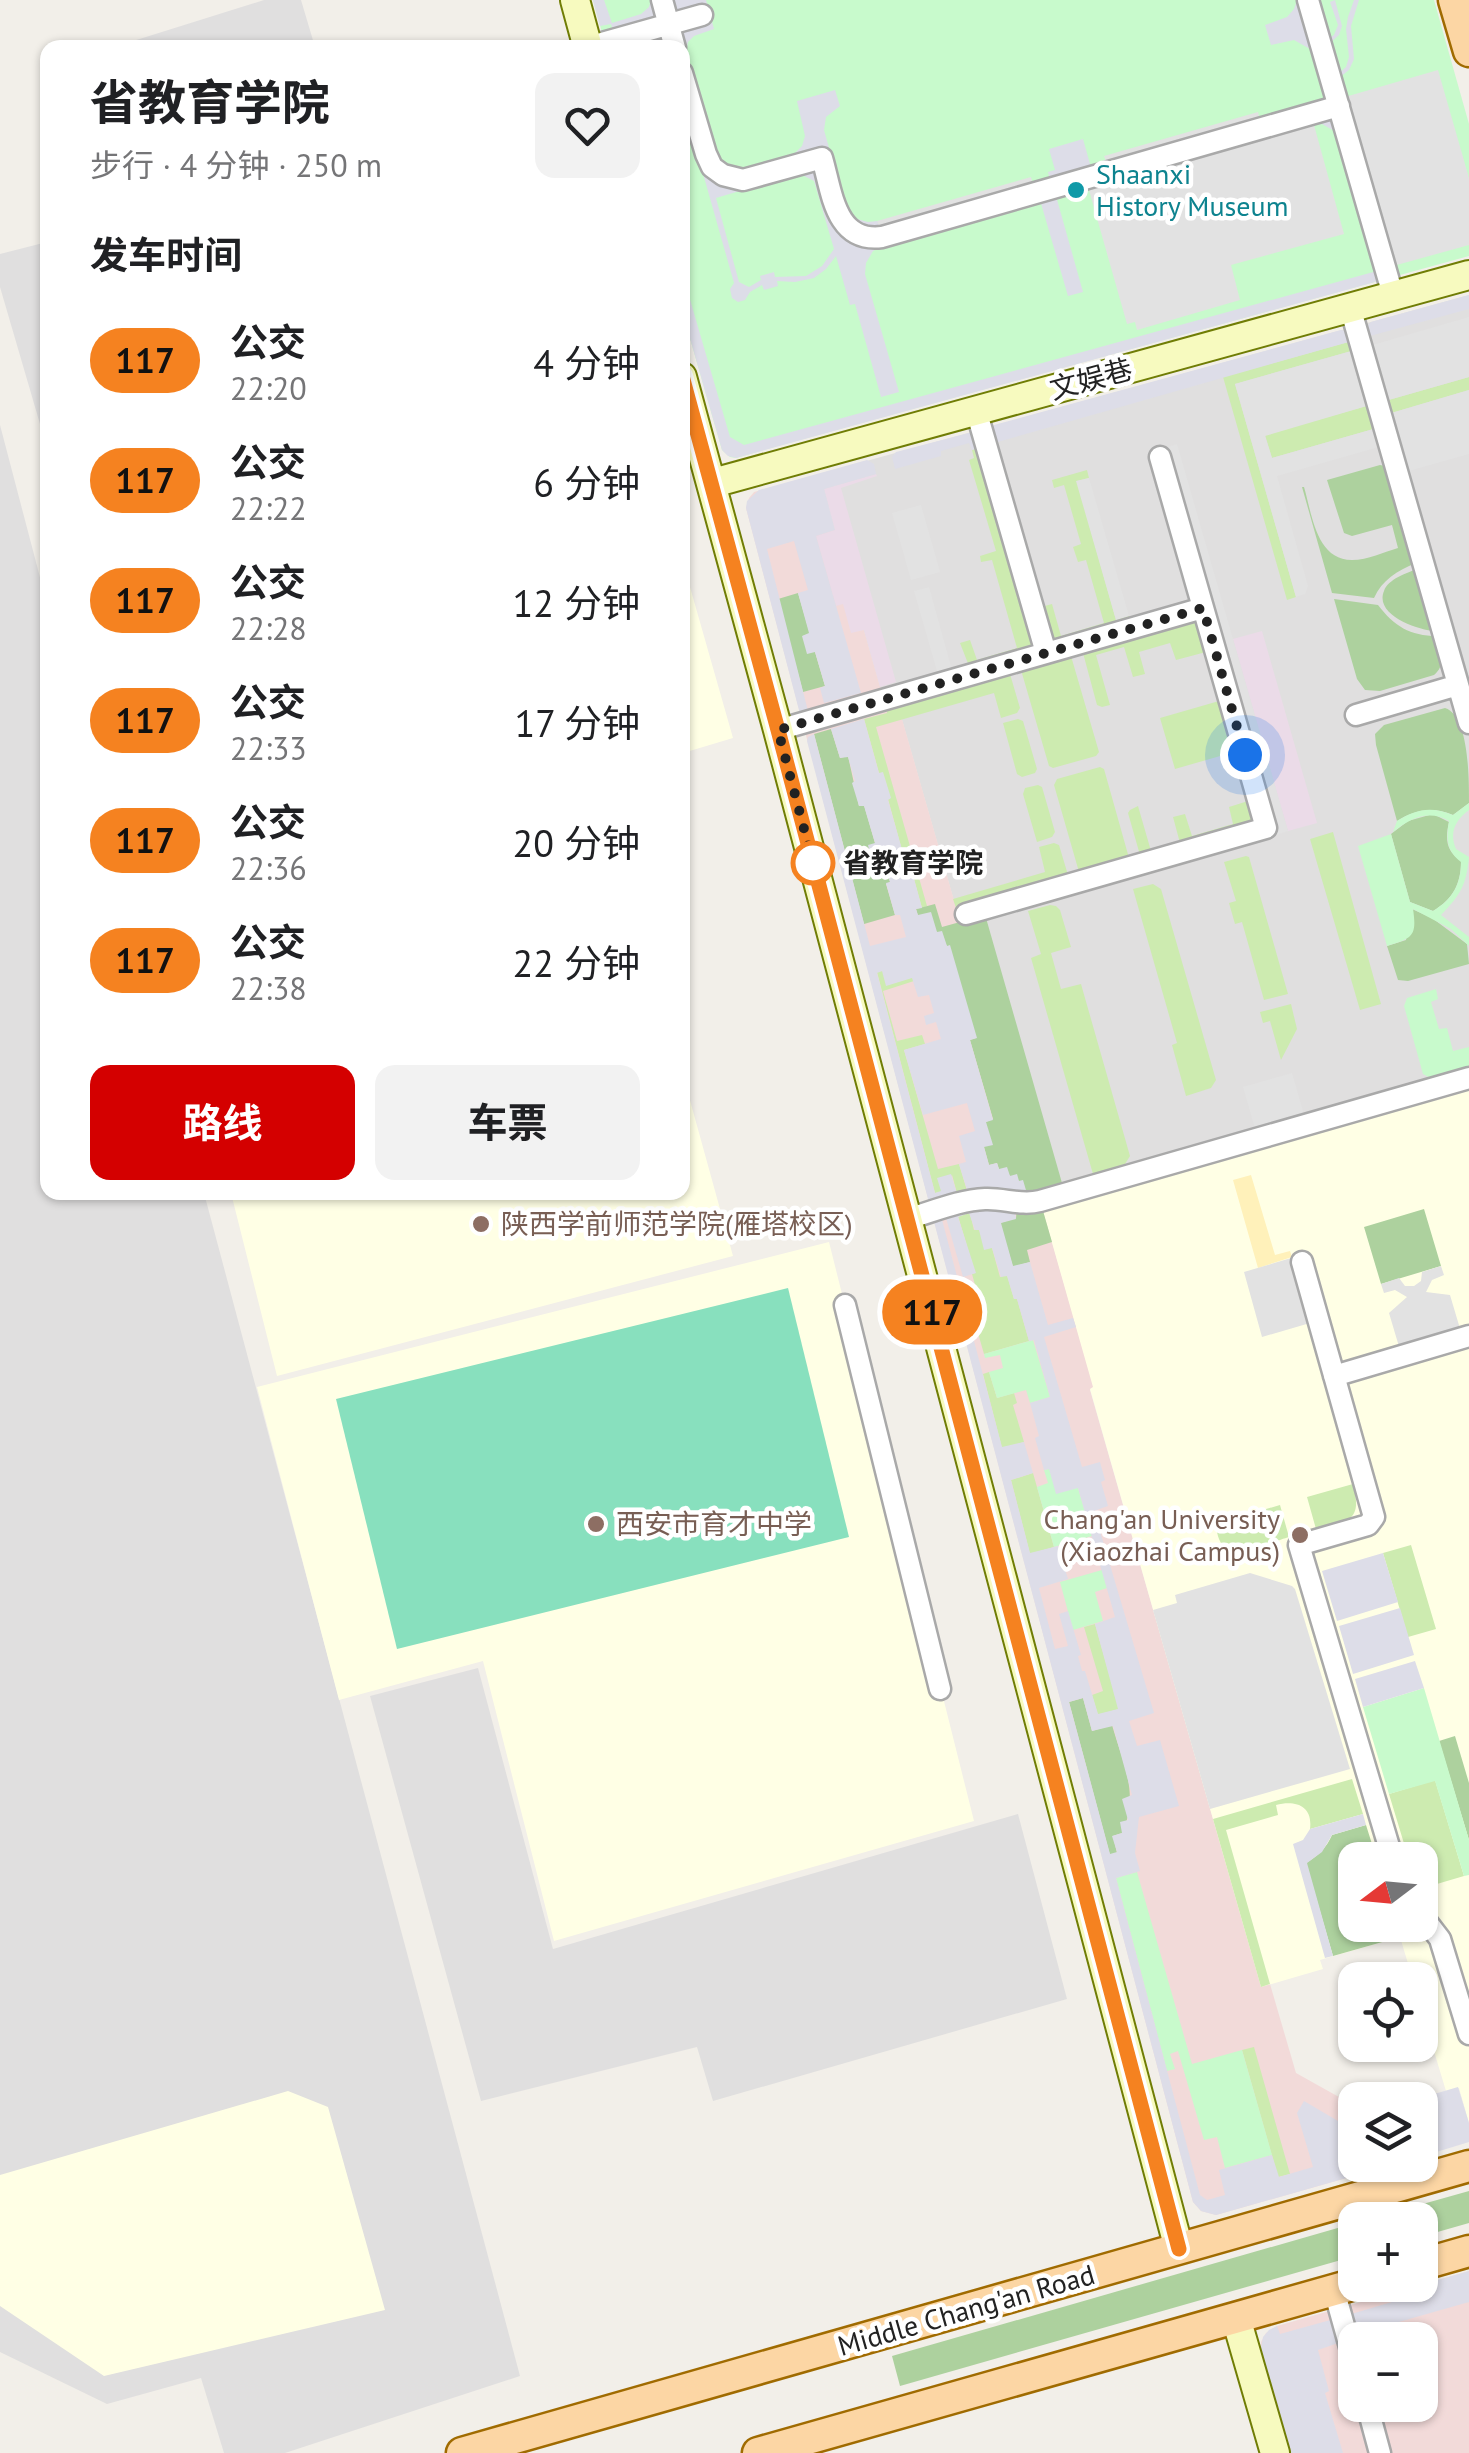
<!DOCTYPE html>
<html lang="zh">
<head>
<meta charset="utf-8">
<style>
  body { margin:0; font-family:"PT Sans","Noto Sans SC",sans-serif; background:#f2f2f2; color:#202124; height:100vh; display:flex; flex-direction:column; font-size:38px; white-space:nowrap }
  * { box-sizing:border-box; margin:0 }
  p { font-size:32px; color:#757577 }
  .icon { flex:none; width:55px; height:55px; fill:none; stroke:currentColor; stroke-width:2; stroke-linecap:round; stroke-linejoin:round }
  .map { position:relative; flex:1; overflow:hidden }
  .side { position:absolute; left:40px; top:40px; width:650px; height:1160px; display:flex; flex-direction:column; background:#fff; border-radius:20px; box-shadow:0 2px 8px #0004 }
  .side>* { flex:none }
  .badge { padding:0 20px; border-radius:32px; font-size:35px; line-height:65px }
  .needle { width:65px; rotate:254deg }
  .fabs { position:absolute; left:1338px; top:1842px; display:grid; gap:20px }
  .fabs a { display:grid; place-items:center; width:100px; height:100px; border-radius:20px; background:#fff; box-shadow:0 2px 8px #0004; font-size:50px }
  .you { position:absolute; width:50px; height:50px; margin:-25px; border:8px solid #fff; border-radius:50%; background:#1a73e8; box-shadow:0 0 0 15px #1a73e833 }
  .map>.badge { position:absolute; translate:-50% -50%; box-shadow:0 0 0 5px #fff }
  h2 { padding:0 50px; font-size:38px; line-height:90px }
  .round { display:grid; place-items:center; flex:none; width:105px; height:105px; border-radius:20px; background:#f2f2f2 }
  .headline { display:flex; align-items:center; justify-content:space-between; height:170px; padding:0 50px }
  h1 { font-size:48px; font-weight:700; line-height:75px }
  .primary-button { display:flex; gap:20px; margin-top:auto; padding:20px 50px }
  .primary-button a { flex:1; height:115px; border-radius:20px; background:#d40000; color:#fff; font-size:40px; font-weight:700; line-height:115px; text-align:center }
  .primary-button a+a { background:#f2f2f2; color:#202124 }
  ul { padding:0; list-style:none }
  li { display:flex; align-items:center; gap:30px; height:120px; padding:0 50px }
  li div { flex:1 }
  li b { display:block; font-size:38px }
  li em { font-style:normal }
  li .badge { min-width:110px; font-weight:700; text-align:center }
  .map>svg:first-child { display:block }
  .residential { fill:#e0dfdf }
  .commercial { fill:#f2dad9; fill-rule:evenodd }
  .industrial { fill:#ebdbe8 }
  .education { fill:#ffffe5; fill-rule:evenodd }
  .grass { fill:#cdebb0 }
  .forest { fill:#add19e }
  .sand { fill:#fff1ba }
  .park { fill:#c8facc }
  .pitch { fill:#88e0be }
  .parking { fill:#e2e2e2 }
  .plaza { fill:#dddde8; fill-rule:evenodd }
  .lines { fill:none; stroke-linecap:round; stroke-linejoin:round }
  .street-casing { stroke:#a9a9a9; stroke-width:25 }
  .secondary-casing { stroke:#707d05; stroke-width:32 }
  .primary-casing { stroke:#a06b00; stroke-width:35 }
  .street { stroke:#fff; stroke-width:20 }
  .secondary { stroke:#f7fabf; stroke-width:28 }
  .primary { stroke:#fcd6a4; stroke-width:30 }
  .line-casing { stroke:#fff; stroke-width:22 }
  .line { stroke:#f58220; stroke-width:15 }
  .walk { stroke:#222; stroke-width:10; stroke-dasharray:0 18 }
  .culture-dot { fill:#0f9aa8; stroke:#fff; stroke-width:4 }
  .stop-dot { fill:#fff; stroke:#f58220; stroke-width:5 }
  .education-dot { fill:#8d6e63; stroke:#fff; stroke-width:4 }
  .labels { text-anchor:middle; stroke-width:9; stroke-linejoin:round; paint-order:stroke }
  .culture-label { font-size:28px; fill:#0d838f; stroke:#fff; text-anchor:start }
  .street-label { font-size:28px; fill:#222; stroke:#fff }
  .stop-label { font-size:28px; font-weight:bold; fill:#222; stroke:#fff; text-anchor:start }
  .education-label { font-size:28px; fill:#785e54; stroke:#fff; text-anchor:start }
</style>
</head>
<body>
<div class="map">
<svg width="1469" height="2453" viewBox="0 0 1469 2453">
  <rect width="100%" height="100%" fill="#f2efe9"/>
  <!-- residential -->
  <path class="residential" d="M264,0H301L315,47H114Z
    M47,242H48L47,448L0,287V254Z
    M1469,295V1088L1043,1211L902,720L890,722L819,474Z
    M0,425L47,604L48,1192L204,1193L520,2376L285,2453H224L201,2378L107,2404L0,2352Z
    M478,1668L553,1949L1018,1814L1067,1999L713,2101L697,2047L481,2101L370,1696Z"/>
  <!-- commercial -->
  <path class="commercial" d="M819,474L890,721L902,719L1094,1388L1090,1390L1261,1986L1270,1984L1296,2073L1355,2106V2165H1392L1216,2215L1201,2211L1193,2202L746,508L749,498L754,492Z
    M1469,2271V2453H1289L1260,2353L1261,2342L1266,2333L1277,2326ZM1355,2340H1420V2405H1355Z"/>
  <!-- industrial -->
  <path class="industrial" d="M876,474L877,476L841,488L896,682L880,687L864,630L851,633L843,604L836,606L816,536L835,530L824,489Z
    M1262,631L1317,823L1288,831L1233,639Z"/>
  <!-- education -->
  <path class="education" d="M682,559L733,738L683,753H682Z
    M683,1075L733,1256L277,1376L231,1193L682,1192Z
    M1469,1088V2123L1459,2088L1446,2091L1420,2005V1980H1413L1400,1937L1320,1960L1323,1969L1261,1987L1090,1389L1093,1387L1043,1211ZM1355,1860H1420V1925H1355Z
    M829,1242L974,1821L554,1941L483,1661L339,1700L257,1387Z
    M288,2091L328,2107L385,2310L104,2376L0,2306V2175Z"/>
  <!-- grass -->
  <path class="grass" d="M1352,341L1355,350L1235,384L1296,597L1287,600L1223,377Z
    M1469,377V390L1388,414L1385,401Z
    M1370,405L1377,428L1272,458L1265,435Z
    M978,448L1033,646L1031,651L969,666L960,643L970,640L977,660L1017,648L992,560L981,562L980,556L996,551L969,460L974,458L972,450Z
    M1087,470L1089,478L1077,481L1116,620L1129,616V619L1054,642L1051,638L1041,607L1052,604L1061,636L1104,623L1086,560L1078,562L1073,547L1081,544L1064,485L1054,488L1052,480Z
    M1196,617L1257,823L1140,855L1128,813L1130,810L1138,806L1151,851L1180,843L1173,817L1185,814L1192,836L1233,824L1229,807L1248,801L1234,752L1175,769L1160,718L1219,701L1206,652L1176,660L1170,643L1139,652L1145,674L1133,677L1124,647L1096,655L1110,705L1102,707L1097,705L1083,653Z
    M1071,656L1099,752L1096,756L1053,768L1049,766L1021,670Z
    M1010,674L1020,708L1017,713L1001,718L994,693L876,727L927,906L922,908L907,854H903L888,799H890L879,773L864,719L887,713L886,705Z
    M1018,719L1023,721L1037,769L1035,773L1022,777L1017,774L1003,723Z
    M1100,767L1104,769L1129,858L1079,872L1054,785L1057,779Z
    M1038,785L1042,787L1055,832L1052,837L1037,842L1023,794L1025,788Z
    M1333,832L1381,1004L1360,1010L1310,839Z
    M1054,843L1059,845L1068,875L957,911L953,899L1045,872L1039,847Z
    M1246,856L1249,857L1288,994L1264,1000L1242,922L1235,924L1229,903L1236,901L1224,862Z
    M1153,884L1161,889L1216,1080L1211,1088L1186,1096L1172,1045L1177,1043L1133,889Z
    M1050,905L1056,906L1060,910L1071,947L1051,953L1061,989L1081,984L1130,1156L1125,1164L1093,1174L1031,958L1041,954L1028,911Z
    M882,971L913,978L914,981L883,991L897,1041L922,1035L925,1044L904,1050L938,1169L959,1164L968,1194L958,1197L952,1175L941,1192L935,1193L877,972Z
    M1291,1004L1297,1029L1281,1060L1270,1021L1263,1023L1260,1012Z
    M970,1213L974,1230L978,1229L992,1248L1000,1277L1007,1275L1014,1299H1017L1029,1341L984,1354L965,1288L975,1285L972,1274L975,1273L958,1216Z
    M989,1372L997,1398L1014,1393L1017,1403L1013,1405L1024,1442L1002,1448L983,1374Z
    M1033,1473L1054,1547L1030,1554L1011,1480Z
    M1353,1484C1363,1523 1348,1520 1316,1529L1307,1497Z
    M1280,1505L1289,1537C1275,1541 1236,1557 1224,1547C1218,1541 1217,1531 1215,1524Z
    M1411,1545L1436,1629L1408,1637L1383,1553Z
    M1095,1624L1119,1709L1098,1715L1092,1695L1103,1691L1084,1627Z
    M1352,1779L1363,1814L1310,1829C1313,1806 1296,1800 1276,1805L1278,1815L1226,1830L1270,1984L1261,1987L1213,1819Z
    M1435,1780L1464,1876L1420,1889V1860H1409L1389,1794Z
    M1254,2047L1290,2174L1278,2177L1242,2050Z"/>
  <!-- forest -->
  <path class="forest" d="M1380,465L1385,466L1416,563C1397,571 1382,580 1374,598L1332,593L1302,487H1304C1312,514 1316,560 1352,560C1368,560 1384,552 1398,548L1392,525L1352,536L1344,533L1327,480Z
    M1417,569L1435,631C1418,630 1374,615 1384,591C1388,579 1407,573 1417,569Z
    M798,593L810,634L803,636L815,652L825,686L803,692L778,599Z
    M1334,599L1378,605C1394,626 1410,636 1437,636C1440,651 1447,664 1434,675L1380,691L1365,690L1357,679Z
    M1445,708C1469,715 1469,778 1469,803L1453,815C1432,806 1415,810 1397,821L1376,745L1375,734L1384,725Z
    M831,729L840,758L848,756L859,806L864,805L875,843L872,858L879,856L883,860L890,882L886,884L895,915L864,924L814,734Z
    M1433,814L1449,822C1445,839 1446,851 1461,861C1461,884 1453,899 1433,911L1410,902L1391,834L1408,821Z
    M935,904L942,927L960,922L962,925L986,918L1062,1183L1037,1190L1052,1242L1027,1250L1030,1262L1013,1267L1000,1223L1016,1218L1019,1181L999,1169L997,1163L989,1165L984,1147L986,1122L993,1119L970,1040L976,1038L947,946L937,932L918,916L916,909Z
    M1412,909L1432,918L1467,944L1469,964L1408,981L1398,980L1387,946L1406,940Z
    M1424,1209L1441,1266L1381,1284L1364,1227Z
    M1083,1698L1092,1731L1112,1725C1123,1764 1140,1794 1122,1833L1113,1836L1117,1853L1110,1855L1069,1702Z
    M1455,1736L1469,1783V1840L1439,1741Z
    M1366,1825L1377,1860H1355V1925H1396L1400,1937L1333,1956L1306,1863C1318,1856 1327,1847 1332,1835Z
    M1469,2191V2223L1420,2237V2220H1366Z
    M1355,2223V2256L900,2386L892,2356Z"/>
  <!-- sand -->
  <path class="sand" d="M1251,1175L1275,1255L1290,1251L1292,1257L1258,1268L1233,1180Z"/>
  <!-- park -->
  <path class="park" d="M593,0H1434L1469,124V256L778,446L736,458L730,457L722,450L683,314L682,48L606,47Z
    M1469,803V810C1455,820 1449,833 1456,849L1469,857C1466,886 1461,894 1441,915L1469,937V946L1451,929L1413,909C1417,936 1413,938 1387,946L1358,846L1391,834L1410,902L1433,911C1453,899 1461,884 1461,862C1446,850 1446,839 1449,821C1429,809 1410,818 1393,832L1397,821C1416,809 1431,806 1453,815Z
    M1436,989L1438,999L1431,1002L1439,1029L1447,1028L1453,1051L1469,1047V1068L1432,1079L1423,1074L1404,1006L1407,998Z
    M1033,1340L1050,1397L1030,1403L1026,1390L997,1398L989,1372L1003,1368L1000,1355L985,1358L984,1354Z
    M1049,1469L1078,1488L1092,1536L1054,1547L1037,1487L1048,1483L1044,1470Z
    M1102,1570L1107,1588L1095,1592L1103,1621L1073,1630L1060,1582Z
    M1424,1688L1469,1840V1875L1464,1876L1435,1781L1389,1794L1363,1707Z
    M1137,1872L1192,2064L1242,2050L1272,2155L1225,2168L1217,2137L1204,2140L1178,2051L1170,2054L1175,2069L1167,2071L1116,1878Z"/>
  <!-- pitch -->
  <path class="pitch" d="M788,1288L849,1537L397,1649L336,1399Z"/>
  <!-- parking -->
  <path class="parking" d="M1438,70L1469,178V245L1393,266L1345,97Z
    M1258,112L1261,123L1108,167L1104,156Z
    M1314,125L1344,234L1231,265L1240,300L1137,330L1135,322L1127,324L1089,190Z
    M1031,177L1034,188L880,232L877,221Z
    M1469,317V377L1385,401L1369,346Z
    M1355,350L1370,405L1265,436L1272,458L1377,428L1379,444L1375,448L1277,476L1308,586L1305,594L1296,597L1235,384Z
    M1469,390V454L1405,472L1388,414Z
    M1177,444L1288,831L1276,835L1165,448Z
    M1089,478L1129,616L1116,620L1076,481Z
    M921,505L940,572L911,580L892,513Z
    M929,587L953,674L939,678L914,591Z
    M1292,1073L1305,1118L1256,1132L1243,1087Z
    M1308,1253L1327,1318L1262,1337L1244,1272Z
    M1441,1266L1444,1275L1432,1280L1426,1292L1450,1295L1461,1332L1400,1350L1389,1313L1407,1297L1395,1290L1384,1293L1381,1284L1399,1278L1405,1286H1414L1421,1281L1422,1272Z
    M1250,1573L1292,1586L1295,1589L1350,1769L1210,1809L1153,1610L1177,1603L1175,1595Z"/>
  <!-- plaza -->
  <path class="plaza" d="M593,0H604L612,23L641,14L649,7L651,0H706L714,29L694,36L688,42L686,53L716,155L727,168L740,171L792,156L802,146L805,136L797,101L835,90L840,106L826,117L824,130L844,201L849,212L857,219L868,222L877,221L881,232L1051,183L1048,172L1055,170L1049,149L1083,139L1092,171L1328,102L1310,49L1294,40L1271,45L1265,25L1287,17L1294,9L1297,0H1317L1329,38L1334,35L1338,25L1330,2L1335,0L1342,26L1339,35L1329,44L1339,73L1346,67L1349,57L1346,29L1348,17L1354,0H1359L1351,26L1354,59L1349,70L1339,78L1336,132L1322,124L1314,125L1089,190L1088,187L1056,196L1083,292L1068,296L1040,200L887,244L873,251L866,263L865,274L899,392L881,397L855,304L850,305L836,256L826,269L814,278L795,282L777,281L778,286L764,290L762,285L750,292L745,300L738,302L732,298L730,289L734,283L683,103L682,48L618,47L611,24L600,26ZM802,175L814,181L834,249L822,266L806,276L775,277L774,272L760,276L761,280L749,287L739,282L716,198L790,176Z
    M1377,271L1378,279L1375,282L736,458L728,456L722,450L683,314L682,272L730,437L744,445Z
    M1469,295V309L1366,337L1365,329L1371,322Z
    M1341,330L1348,332L1352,341L994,443L991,430L994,425Z
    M969,433L974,435L978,448L972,450L969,443L941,451V456L895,469L892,457L896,452Z
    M867,460L874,464L876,474L824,489L835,530L816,536L861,693L824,703L820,688L825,686L815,652L807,654L802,636L809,633L798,593L808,590L794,541L767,549L809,715L800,714L746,508L747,501L759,490Z
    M864,719L879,773L883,772L891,798L888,800L903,853H907L922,908L916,909L918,915L931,912L937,932L942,931L947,946L950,945L977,1038L970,1040L993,1120L986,1122L993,1145L984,1147L989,1165L997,1163L999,1169L1007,1167L1010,1176L1017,1174L1019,1181L1023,1180L1028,1197L1025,1210L1015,1213L1016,1219L1001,1223L1013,1266L1030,1262L1048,1325L1073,1318L1076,1327L1044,1337L1082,1467L1100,1462L1105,1480L1101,1482L1108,1506L1094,1511L1154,1713L1129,1721L1137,1746L1160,1740L1179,1806L1139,1817L1135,1853L1140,1871L1116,1878L1200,2195L1207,2200L1225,2195L1219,2170L1272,2155L1279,2177L1313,2167L1297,2113L1304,2101L1338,2121L1349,2103L1355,2106V2165H1392L1216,2215L1201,2211L1193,2202L807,741L808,737L814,734L870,946L906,937L900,915H895L886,883L890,882L884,861H880L878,857L871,858L868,845L875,843L864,806H859L852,783L855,781L848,757L840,758L831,729ZM882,971L886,986L912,978L918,997L929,995L934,1013L924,1016L926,1025L936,1022L941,1039L904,1050L923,1115L967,1103L975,1131L959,1136L966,1162L959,1164L968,1193L958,1197L951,1174L937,1178L941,1191L935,1193L877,973ZM944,1211L963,1277L976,1273L958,1217L969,1213L975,1230H979L984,1250L992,1248L1001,1277L1007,1276L1014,1299H1017L1029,1341L1034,1340L1050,1397L1030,1403L1039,1436L1035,1438L1044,1470L1049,1469L1056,1494L1078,1488L1115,1617L1095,1624L1118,1709L1098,1714L1085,1671H1082L1078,1656L1081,1655L1068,1611L1059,1614L1068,1646L1055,1649L1039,1588L1068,1579L1058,1546L1030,1553L1011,1480L1033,1473L1024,1442L1002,1447L940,1212ZM1083,1698L1092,1731L1113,1726L1132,1795L1122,1799L1128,1820L1120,1822L1122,1833L1112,1836L1117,1852L1110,1854L1069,1702Z
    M1383,1553L1398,1602L1337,1621L1322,1571Z
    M1400,1608L1414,1655L1353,1674L1339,1626Z
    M1415,1661L1424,1688L1363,1707L1355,1679Z
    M1363,1814L1366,1825L1332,1835L1322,1852L1307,1863L1333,1956L1325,1958L1293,1844L1303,1840L1310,1829Z
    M1458,2087L1469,2123V2142L1420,2157V2100H1414Z
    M1469,2271V2302L1360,2333L1362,2340H1356L1348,2315L1402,2299L1400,2291Z
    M1334,2319L1341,2342L1318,2350L1329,2391L1325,2393L1343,2453H1289L1260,2353L1263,2337L1269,2330L1277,2326L1280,2334Z"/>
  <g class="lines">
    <defs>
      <path id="street" d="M662,0L675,48
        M1308,0L1393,295
        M588,47L702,15
        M682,73L706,154L712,167L723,175L743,180L822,158C832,192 835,243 882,237L1339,106
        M1350,307L1469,723
        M976,410L1046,653
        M1356,715L1458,685
        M778,730L1203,608
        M966,914L1266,828L1160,457
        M907,1219C932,1212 959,1200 985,1199C1004,1198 1021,1206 1040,1201L1469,1078
        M1302,1262L1374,1517L1368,1525L1299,1545L1393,1860
        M845,1305L940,1689
        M1334,1376L1469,1336
        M1420,1913L1440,1939L1469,2034
        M1334,2290L1355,2365
        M1367,2405L1380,2453"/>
      <path id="secondary" d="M575,0L588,48
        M682,377L778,730L1179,2249
        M713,483L1469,275
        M1236,2318L1275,2453"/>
      <path id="primary" d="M1454,0L1469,51
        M1420,2265L1469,2251
        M462,2453L1469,2166
        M758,2453L1355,2284"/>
    </defs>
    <!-- street casing -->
    <use href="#street" class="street-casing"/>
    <!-- secondary casing -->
    <use href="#secondary" class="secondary-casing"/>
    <!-- primary casing -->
    <use href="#primary" class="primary-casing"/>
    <!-- street -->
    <use href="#street" class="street"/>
    <!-- secondary -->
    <use href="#secondary" class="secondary"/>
    <!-- primary -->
    <use href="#primary" class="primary"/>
  </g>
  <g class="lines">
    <defs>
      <path id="line" d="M682,376L778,730L1179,2249"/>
    </defs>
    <!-- line casing -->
    <use href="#line" class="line-casing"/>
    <!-- line -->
    <use href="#line" class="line"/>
    <!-- walk -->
    <path class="walk" d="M813,863L778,730L1203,608L1245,755"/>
  </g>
  <!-- markers -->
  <circle class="culture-dot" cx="1076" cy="190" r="10"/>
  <circle class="stop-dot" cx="813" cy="863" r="20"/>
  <g class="education-dot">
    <circle cx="481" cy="1224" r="10"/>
    <circle cx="596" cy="1524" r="10"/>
    <circle cx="1300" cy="1535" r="10"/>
  </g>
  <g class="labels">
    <!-- culture labels -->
    <g class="culture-label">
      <text x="1096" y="184">Shaanxi<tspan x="1096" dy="32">History Museum</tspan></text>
    </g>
    <!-- street labels -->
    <g class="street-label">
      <text transform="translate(1091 379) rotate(-15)" y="10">文娱巷</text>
      <text transform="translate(966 2310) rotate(-16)" y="10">Middle Chang'an Road</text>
    </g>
    <!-- stop labels -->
    <g class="stop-label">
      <text x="843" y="873">省教育学院</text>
    </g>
    <!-- education labels -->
    <g class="education-label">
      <text x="501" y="1234">陕西学前师范学院(雁塔校区)</text>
      <text x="1280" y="1529" text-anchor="end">Chang'an University<tspan x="1280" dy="32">(Xiaozhai Campus)</tspan></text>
      <text x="616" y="1534">西安市育才中学</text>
    </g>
  </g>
</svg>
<div class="fabs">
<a><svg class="needle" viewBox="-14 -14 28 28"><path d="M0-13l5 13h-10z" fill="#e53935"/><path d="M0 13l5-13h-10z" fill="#757577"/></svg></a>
<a><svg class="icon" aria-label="locate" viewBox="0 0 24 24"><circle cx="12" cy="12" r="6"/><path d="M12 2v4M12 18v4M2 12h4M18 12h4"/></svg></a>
<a><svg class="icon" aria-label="layers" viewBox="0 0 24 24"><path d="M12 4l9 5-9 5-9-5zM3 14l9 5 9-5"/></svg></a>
<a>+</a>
<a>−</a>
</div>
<div class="you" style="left:1245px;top:755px"></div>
<b class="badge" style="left:932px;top:1312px;background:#f58220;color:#111">117</b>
<section class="side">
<div class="headline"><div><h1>省教育学院</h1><p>步行 · 4 分钟 · 250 m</p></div><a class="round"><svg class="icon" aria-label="heart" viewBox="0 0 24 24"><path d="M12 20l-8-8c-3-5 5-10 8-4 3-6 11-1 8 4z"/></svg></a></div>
<h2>发车时间</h2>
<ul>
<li><span class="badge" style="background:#f58220;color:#111">117</span><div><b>公交</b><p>22:20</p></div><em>4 分钟</em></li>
<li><span class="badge" style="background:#f58220;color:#111">117</span><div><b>公交</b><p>22:22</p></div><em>6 分钟</em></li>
<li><span class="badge" style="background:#f58220;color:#111">117</span><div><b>公交</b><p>22:28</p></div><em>12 分钟</em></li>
<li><span class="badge" style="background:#f58220;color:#111">117</span><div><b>公交</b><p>22:33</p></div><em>17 分钟</em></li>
<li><span class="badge" style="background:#f58220;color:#111">117</span><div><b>公交</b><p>22:36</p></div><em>20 分钟</em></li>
<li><span class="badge" style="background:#f58220;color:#111">117</span><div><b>公交</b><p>22:38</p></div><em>22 分钟</em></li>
</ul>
<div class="primary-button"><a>路线</a><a>车票</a></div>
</section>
</div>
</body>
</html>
